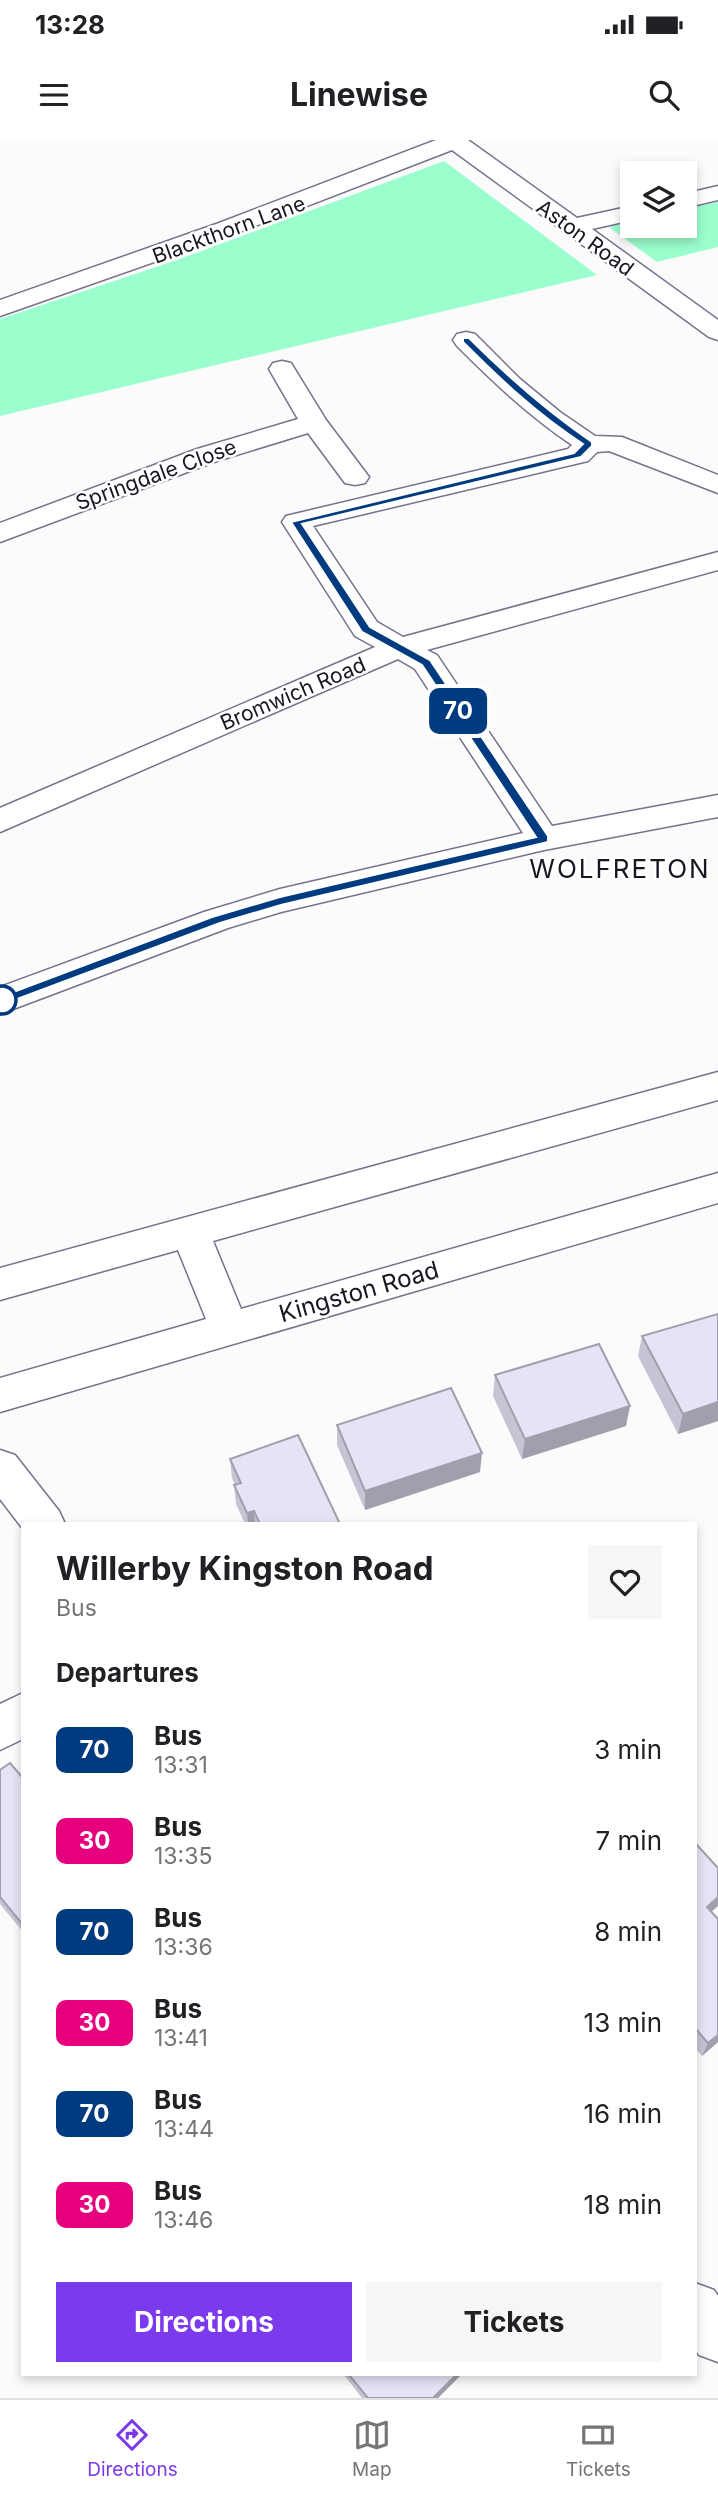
<!DOCTYPE html>
<html lang="en">
<head>
<meta charset="utf-8">
<style>
  body { margin:0; font-family:Inter,sans-serif; background:#f6f6f6; color:#202124; height:100vh; display:flex; flex-direction:column; font-size:26px; white-space:nowrap }
  * { box-sizing:border-box; margin:0 }
  p { font-size:23px; color:#757577 }
  .icon { flex:none; width:38px; height:38px; fill:none; stroke:currentColor; stroke-width:2; stroke-linecap:round; stroke-linejoin:round }
  .map { position:relative; flex:1; overflow:hidden }
  .drawer { position:absolute; left:21px; top:1382px; width:676px; height:854px; display:flex; flex-direction:column; background:#fff; border-radius:0px; box-shadow:0 4px 10px #0003 }
  .drawer>* { flex:none }
  .badge { padding:0 14px; border-radius:10px; font-size:24px; line-height:46px }
  .tools { position:absolute; left:620px; top:21px; display:grid; gap:14px }
  .tools a { display:grid; place-items:center; width:77px; height:77px; border-radius:0px; background:#fff; box-shadow:0 4px 10px #0003; font-size:35px }
  .map>.badge { position:absolute; translate:-50% -50%; box-shadow:0 0 0 4px #fff }
  h2 { padding:0 35px; font-size:26px; line-height:63px }
  .round { display:grid; place-items:center; flex:none; width:74px; height:74px; border-radius:0px; background:#f6f6f6 }
  .overview { display:flex; align-items:center; justify-content:space-between; height:119px; padding:0 35px }
  h1 { font-size:33px; font-weight:700; line-height:52px }
  .primary-button { display:flex; gap:14px; margin-top:auto; padding:14px 35px }
  .primary-button a { flex:1; height:80px; border-radius:0px; background:#7c3aed; color:#fff; font-size:28px; font-weight:700; line-height:80px; text-align:center }
  .primary-button a+a { background:#f6f6f6; color:#202124 }
  ul { padding:0; list-style:none }
  li { display:flex; align-items:center; gap:21px; height:91px; padding:0 35px }
  li div { flex:1 }
  li b { display:block; font-size:26px }
  li em { font-style:normal }
  li .badge { min-width:77px; font-weight:700; text-align:center }
  .status { display:flex; justify-content:space-between; align-items:center; height:49px; padding:0 35px; background:#fff; direction:ltr }
  .status svg { height:19px; fill:currentColor }
  header { display:flex; justify-content:space-between; align-items:center; height:91px; padding:0 35px; background:#fff; font-size:32px; font-weight:700 }
  .menu { display:flex; justify-content:space-around; align-items:center; height:98px; border-top:2px solid #e0e0e0; background:#fff; font-size:19px; color:#757577 }
  .menu a { display:grid; justify-items:center; gap:4px }
  .menu .active { color:#7c3aed }
  .map>svg:first-child { display:block }
  .green { fill:#9afecd }
  .lines { fill:none; stroke-linecap:round; stroke-linejoin:round }
  .minor-casing { stroke:#76718c; stroke-width:3 }
  .minor { fill:#fff; fill-rule:evenodd }
  .wall { fill:#c5c4d4 }
  .shaded-wall { fill:#a0a0ac }
  .building { fill:#e5e4f6; stroke:#a0a0ac; stroke-width:2 }
  .line { fill:#003b80; stroke:#fff; stroke-width:2 }
  .stop-dot { fill:#fff; stroke:#003b80; stroke-width:3.5 }
  .labels { text-anchor:middle; stroke-width:5; stroke-linejoin:round; paint-order:stroke }
  .far-street-label { font-size:21px; fill:#181621; stroke:#fff }
  .street-label { font-size:24px; fill:#181621; stroke:#fff }
  .neighbourhood-label { font-size:26px; letter-spacing:2px; fill:#181621; stroke:#fff }
</style>
</head>
<body>
<div class="status"><b>13:28</b><svg viewBox="0 0 49 12"><path d="M0 12V9h3v3zM5 12V6h3v6zM10 12V3h3v9zM15 12V0h3v12zM26 1h20v11H26zM47 4h2v5h-2z"/></svg></div>
<header><svg class="icon" aria-label="menu" viewBox="0 0 24 24"><path d="M4 6h16M4 12h16M4 18h16"/></svg>Linewise<svg class="icon" aria-label="search" viewBox="0 0 24 24"><circle cx="10" cy="10" r="6"/><path d="M15 15l6 6"/></svg></header>
<div class="map">
<svg width="718" height="2258" viewBox="0 0 718 2258">
  <rect width="100%" height="100%" fill="#fbfbfb"/>
  <!-- green -->
  <path class="green" d="M444,21L597,135L0,276V179L177,120Z
    M718,62V107L657,122L609,87L632,81V86H684V69Z"/>
  <g class="lines">
    <defs>
      <path id="minor" d="M436,0H468L577,78L632,66V80L592,89L718,180V200L709,197L452,10L237,93L0,176V160L219,83Z
        M718,46V60L684,68V54Z
        M466,192L475,194L520,239L560,272L595,296L622,297L718,335V353L609,311L597,312L588,321L313,386L377,482L403,497L718,412V430L427,510L437,515L552,686L718,655V677L544,710L281,772L228,788L0,874V847L204,772L280,749L523,693L415,529L398,519L0,692V668L375,507L355,496L282,382L286,376L568,309L572,305C529,276 493,242 457,206L453,200L457,194Z
        M282,221L291,223L326,280L369,337L365,343L355,345L345,343L308,293L217,321L0,402V383L197,309L298,279L269,229L273,223Z
        M718,932V960L213,1101L241,1169L718,1033V1063L0,1272V1238L206,1179L178,1110L0,1160V1128Z
        M0,1310L15,1315L59,1371L65,1384H23V1389L0,1359Z
        M23,1553V1599L0,1610V1564Z
        M695,2143L714,2150L718,2156V2222L699,2215L695,2209Z"/>
    </defs>
    <!-- minor casing -->
    <use href="#minor" class="minor-casing"/>
    <!-- minor -->
    <use href="#minor" class="minor"/>
  </g>
  <!-- wall -->
  <path class="wall" d="M718,1174V1281L678,1294L638,1216L642,1196Z
    M495,1235L626,1286L522,1319L493,1256Z
    M337,1285L480,1332L365,1370L337,1305Z
    M230,1319L340,1384H245L236,1364L234,1345H235L232,1338Z
    M0,1630L23,1638V1792L0,1764Z
    M695,1707L712,1772L718,1779V1902L702,1916L695,1908Z
    M344,2235H461L438,2258H362Z"/>
  <!-- shaded-wall -->
  <path class="shaded-wall" d="M718,1262V1281L678,1294L683,1274Z
    M630,1266L626,1286L522,1319L525,1299Z
    M482,1313L480,1332L365,1370V1351Z
    M254,1371L255,1384H248L247,1373Z
    M718,1757V1766L701,1781L707,1767Z
    M718,1895V1902L702,1916L708,1903Z
    M456,2235H461L438,2258H433Z"/>
  <!-- building -->
  <path class="building" d="M718,1174V1262L683,1274L642,1196Z
    M599,1204L630,1266L525,1299L495,1235Z
    M451,1248L482,1313L365,1351L337,1285Z
    M298,1295L340,1384H260L254,1371L247,1373L234,1345L241,1343L230,1319Z
    M10,1623L23,1638V1785L0,1757V1630Z
    M697,1705L718,1728V1757L707,1767L718,1779V1895L708,1903L695,1888V1707Z
    M349,2235H456L433,2258H368Z"/>
  <!-- line -->
  <path class="line" d="M463,198H469C508,237 547,271 592,302V306L581,317L302,384L370,487L430,520L548,696V702L281,765L220,783L4,864H0V857L212,777L280,757L536,697L422,525L362,492L291,382L574,313L583,304C538,275 501,240 463,202Z"/>
  <!-- markers -->
  <circle class="stop-dot" cx="2" cy="860" r="14"/>
  <g class="labels">
    <!-- far-street labels -->
    <g class="far-street-label">
      <text transform="translate(229 90) rotate(-20)" y="7">Blackthorn Lane</text>
      <text transform="translate(585 98) rotate(36)" y="7">Aston Road</text>
      <text transform="translate(156 335) rotate(-20)" y="7">Springdale Close</text>
      <text transform="translate(293 554) rotate(-23)" y="7">Bromwich Road</text>
    </g>
    <!-- street labels -->
    <g class="street-label">
      <text transform="translate(359 1152) rotate(-16)" y="8">Kingston Road</text>
    </g>
    <!-- neighbourhood labels -->
    <g class="neighbourhood-label">
      <text x="620" y="738">WOLFRETON</text>
    </g>
  </g>
</svg>
<div class="tools">
<a><svg class="icon" aria-label="layers" viewBox="0 0 24 24"><path d="M12 4l9 5-9 5-9-5zM3 14l9 5 9-5"/></svg></a>
</div>
<b class="badge" style="left:458px;top:571px;background:#003b80;color:#fff">70</b>
<section class="drawer">
<div class="overview"><div><h1>Willerby Kingston Road</h1><p>Bus</p></div><a class="round"><svg class="icon" aria-label="heart" viewBox="0 0 24 24"><path d="M12 20l-8-8c-3-5 5-10 8-4 3-6 11-1 8 4z"/></svg></a></div>
<h2>Departures</h2>
<ul>
<li><span class="badge" style="background:#003b80;color:#fff">70</span><div><b>Bus</b><p>13:31</p></div><em>3 min</em></li>
<li><span class="badge" style="background:#e6007e;color:#fff">30</span><div><b>Bus</b><p>13:35</p></div><em>7 min</em></li>
<li><span class="badge" style="background:#003b80;color:#fff">70</span><div><b>Bus</b><p>13:36</p></div><em>8 min</em></li>
<li><span class="badge" style="background:#e6007e;color:#fff">30</span><div><b>Bus</b><p>13:41</p></div><em>13 min</em></li>
<li><span class="badge" style="background:#003b80;color:#fff">70</span><div><b>Bus</b><p>13:44</p></div><em>16 min</em></li>
<li><span class="badge" style="background:#e6007e;color:#fff">30</span><div><b>Bus</b><p>13:46</p></div><em>18 min</em></li>
</ul>
<div class="primary-button"><a>Directions</a><a>Tickets</a></div>
</section>
</div>
<nav class="menu">
<a class="active"><svg class="icon" aria-label="directions" viewBox="0 0 24 24"><path d="M12 3l9 9-9 9-9-9zM9 14v-3h6M13 9l2 2-2 2"/></svg>Directions</a>
<a><svg class="icon" aria-label="map" viewBox="0 0 24 24"><path d="M3 6l6-2 6 2 6-2v14l-6 2-6-2-6 2zM9 4v14M15 6v14"/></svg>Map</a>
<a><svg class="icon" aria-label="tickets" viewBox="0 0 24 24"><path d="M3 7h18v10H3zM15 7v10"/></svg>Tickets</a>
</nav>
</body>
</html>
